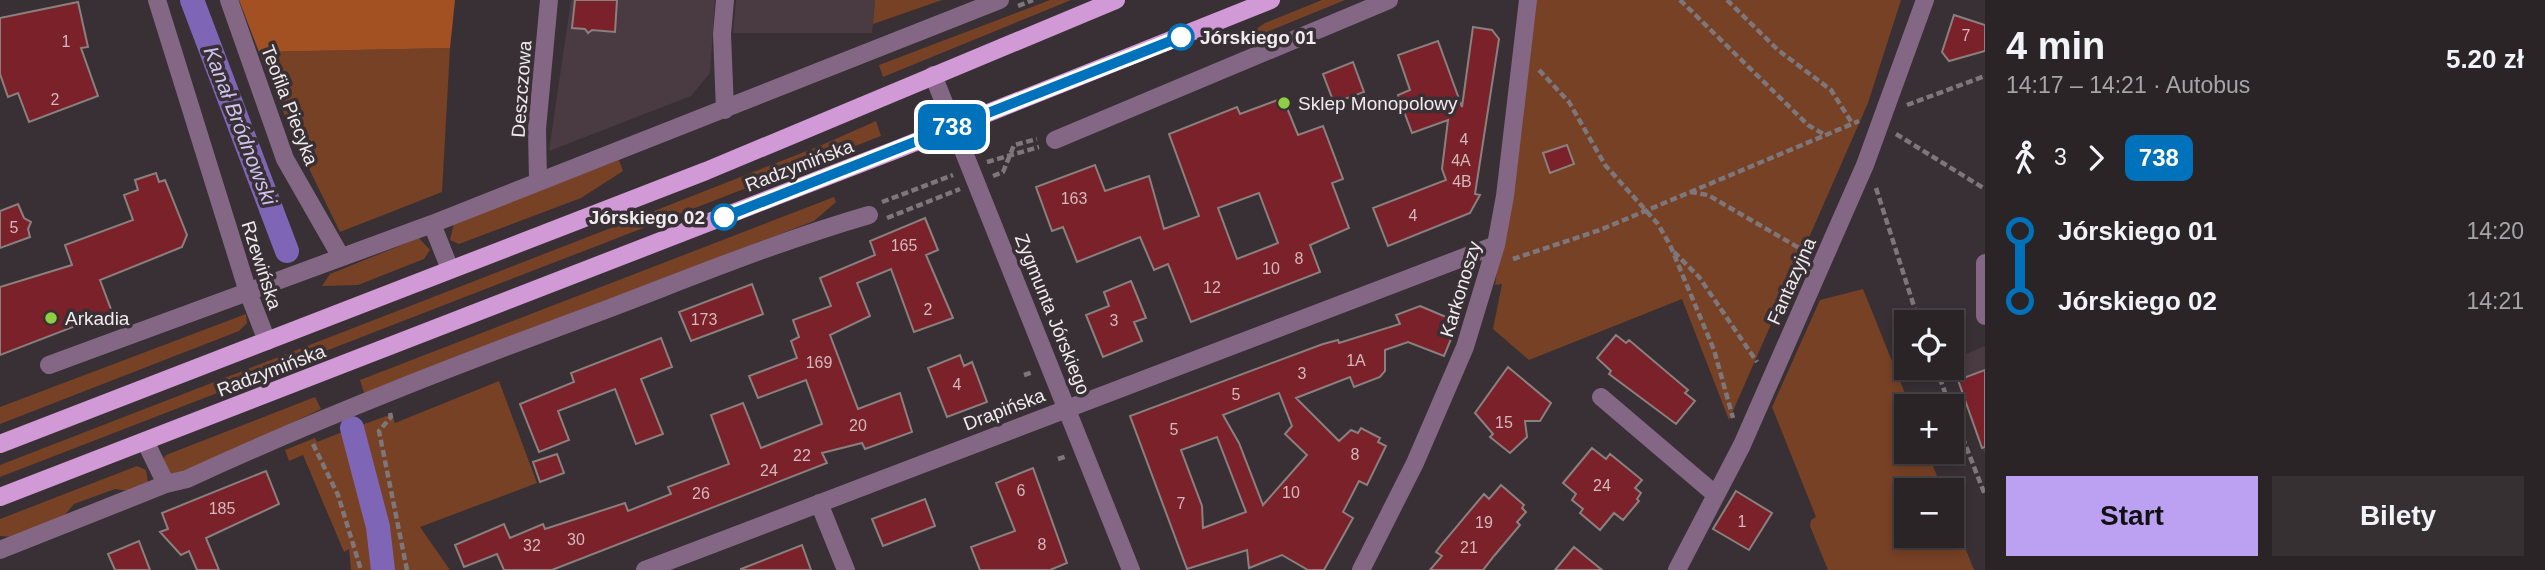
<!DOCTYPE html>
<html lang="pl">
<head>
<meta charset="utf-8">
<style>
  body { margin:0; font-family:Helvetica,sans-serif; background:#363033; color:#f1f3f6; height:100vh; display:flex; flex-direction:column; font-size:26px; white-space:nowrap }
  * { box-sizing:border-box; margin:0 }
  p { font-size:23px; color:#a5a4a7 }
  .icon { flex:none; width:38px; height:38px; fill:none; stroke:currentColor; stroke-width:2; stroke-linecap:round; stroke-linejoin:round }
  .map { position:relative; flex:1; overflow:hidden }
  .details { display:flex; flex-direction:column; background:#2a2427; width:560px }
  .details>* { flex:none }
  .badge { padding:0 14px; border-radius:10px; font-size:24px; line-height:46px }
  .controls { position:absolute; left:1894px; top:310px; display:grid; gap:14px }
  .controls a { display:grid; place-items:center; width:70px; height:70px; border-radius:0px; background:#2a2427; box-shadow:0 4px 10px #0003,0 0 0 2px #464144; font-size:35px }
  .map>.badge { position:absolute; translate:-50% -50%; box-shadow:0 0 0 4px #fff }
  .legs { display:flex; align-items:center; gap:10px; height:77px; padding:0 21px; font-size:23px }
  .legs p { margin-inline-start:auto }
  .summary { display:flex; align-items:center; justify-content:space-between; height:119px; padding:0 21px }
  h1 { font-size:38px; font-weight:700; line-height:52px }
  .cta { display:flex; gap:14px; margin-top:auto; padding:14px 21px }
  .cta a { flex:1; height:80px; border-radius:0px; background:#bca0f2; color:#111; font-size:28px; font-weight:700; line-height:80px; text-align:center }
  .cta a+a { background:#363033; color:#f1f3f6 }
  ul { padding:0 21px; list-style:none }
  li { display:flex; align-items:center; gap:24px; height:70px; font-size:26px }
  li i { display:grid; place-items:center; width:10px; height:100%; margin:0 9px; background:currentColor }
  li i::after { content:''; width:18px; height:18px; margin:-9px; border:5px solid; border-radius:50%; background:#2a2427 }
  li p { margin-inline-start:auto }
  li:first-child i { background:linear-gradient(#0000 50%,currentColor 0) }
  li:last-child i { background:linear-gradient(currentColor 50%,#0000 0) }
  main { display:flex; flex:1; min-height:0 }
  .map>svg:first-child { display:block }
  .built { fill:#493b41 }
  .green { fill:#774125 }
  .forest { fill:#a35122 }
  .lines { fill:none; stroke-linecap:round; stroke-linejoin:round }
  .canal { stroke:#7e65b6; stroke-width:24 }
  .building { fill:#7b212a; stroke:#8a807f; stroke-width:2; fill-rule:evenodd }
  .path { stroke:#7d767a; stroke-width:4.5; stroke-dasharray:7 3.5; stroke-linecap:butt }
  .minor { stroke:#836785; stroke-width:18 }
  .major { stroke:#d199d6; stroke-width:18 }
  .line-1-casing { stroke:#fff; stroke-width:16 }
  .line-1 { stroke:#0072bc; stroke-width:10 }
  .stop-1-dot { fill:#fff; stroke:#0072bc; stroke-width:3.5 }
  .poi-dot { fill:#8fcd42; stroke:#383034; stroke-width:2.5 }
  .labels { text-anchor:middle; stroke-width:7; stroke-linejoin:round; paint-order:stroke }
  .number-label { font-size:16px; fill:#d3b8bc }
  .stop-label { font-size:19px; font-weight:bold; fill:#f0ebed; stroke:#383034; text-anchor:start }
  .street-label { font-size:19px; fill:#f0ebed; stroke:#383034 }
  .poi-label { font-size:19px; fill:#f0ebed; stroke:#383034; text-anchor:start }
  .water-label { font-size:21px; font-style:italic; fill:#cdc2ee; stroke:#383034 }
</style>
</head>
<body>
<main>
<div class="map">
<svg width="1985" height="570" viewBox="0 0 1985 570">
  <rect width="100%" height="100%" fill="#383034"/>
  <!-- built -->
  <path class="built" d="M571,0H715L710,73L691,96L549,151Z
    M736,0H875L872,33H733Z
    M1985,346V455L1951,360Z"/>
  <!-- green -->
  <path class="green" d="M875,0H942L873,24Z
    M1050,0H1071L883,77L879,65Z
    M1322,0H1345L1252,38L1246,36L1265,23Z
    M1536,0H1901L1868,103L1729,420L1682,299L1529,360L1493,329L1502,284L1495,285Z
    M450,48L442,192L340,232L293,136L259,52Z
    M876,121L881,136L0,477V465L616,226L822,145Z
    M619,160L623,171L581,198L459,244L450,240L454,223Z
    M834,197L836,202L814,221L364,393L360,380Z
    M419,238L430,250L424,259L358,285L322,286L330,274Z
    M1863,289L1910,406H1906V452H1927L1943,490H1906V536H1951V512L1974,570H1828L1810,526L1811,520L1816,517L1772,407L1820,300Z
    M246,314L247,323L239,331L0,424V407Z
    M499,381L537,483L420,527L450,570H393L387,527L359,426L392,414L395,423Z
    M315,397L321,409L211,462L173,474L169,473L162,460L166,455Z
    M345,431L372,533L376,570H351L349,549L344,552L303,455L289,461L285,450L315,438L317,442Z
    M137,466L146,470L148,482L136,492L115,489L74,504L58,523L13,537L0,536V519Z"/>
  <!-- forest -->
  <path class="forest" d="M239,0H455L450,48L259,52Z"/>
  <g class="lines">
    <!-- canal -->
    <path class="canal" d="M192,0L287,251
      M352,428L378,527L383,570"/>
  </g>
  <!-- building -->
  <path class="building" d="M575,0H617L615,32L592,30L588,33L585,29L572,28Z
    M78,2L88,47L81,48L98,96L29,122L18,93L8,97L0,74V18Z
    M1954,15L1985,25V51L1949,61L1942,52Z
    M1473,27L1492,30L1499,39L1475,194L1480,195L1470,213L1388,246L1373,208L1446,180L1442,169L1448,120L1412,133L1398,95L1410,90L1398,55L1438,41L1462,107Z
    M1353,62L1364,92L1334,103L1323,74Z
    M1283,98L1298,135L1323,126L1343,179L1332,183L1349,228L1310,245L1320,272L1191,322L1168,264L1154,270L1140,237L1077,262L1063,227L1052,231L1036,187L1095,165L1105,191L1149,176L1164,229L1199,216L1169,134L1237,107L1240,114ZM1259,193L1278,243L1237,259L1218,208Z
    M1567,145L1574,164L1550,173L1543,153Z
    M156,173L159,182L165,180L187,235L182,247L100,280L112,312L0,355V287L72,265L65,245L133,220L124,195L138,190L135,180Z
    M18,204L24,218L31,222L28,229L30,237L0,248V211Z
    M925,218L938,250L926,255L953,318L914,332L891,269L857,283L870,316L830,335L858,409L900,393L912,432L865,449L862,443L822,453L827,463L552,570H504L497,554L464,567L455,545L504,524L510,538L543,524L545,529L625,503L628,511L671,494L668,487L729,464L711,415L743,403L761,448L822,424L806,380L758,398L749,376L797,358L791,341L799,337L793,320L831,306L820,278L875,255L870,241Z
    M1131,281L1146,318L1134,322L1142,341L1103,357L1086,315L1109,306L1104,292Z
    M752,284L763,314L691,341L679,312Z
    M1420,306L1458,322L1444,356L1408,342L1385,350V371L1380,377L1354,387L1350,377L1296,398L1339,441L1351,430L1358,433L1361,428L1380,438L1378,442L1386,446L1367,485L1359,481L1343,512L1353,518L1324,570H1308L1282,555L1249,568L1247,550L1187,569L1130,416L1323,344L1338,340L1339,343L1400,324L1396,315ZM1279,393L1292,426L1285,434L1307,455L1263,505L1239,443L1223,415ZM1217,437L1246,512L1203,528L1202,506L1181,450Z
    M1616,335L1626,343L1629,340L1688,390L1685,393L1695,401L1676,424L1609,374L1611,371L1597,358Z
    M661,338L672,367L641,379L663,434L636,444L615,389L558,411L569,440L539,452L520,404L574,382L571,373Z
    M960,355L964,366L972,362L987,402L947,417L928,368Z
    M1508,367L1551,403L1540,421H1525L1527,437L1510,453L1490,437L1493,434L1475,413Z
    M1985,370V447L1982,448L1958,380Z
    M1592,448L1606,459L1610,454L1642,480L1635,488L1641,493L1637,499L1639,501L1623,520L1614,513L1600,530L1580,513L1583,509L1572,500L1576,494L1563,483Z
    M557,454L564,473L540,482L533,462Z
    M1033,468L1067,563L1050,570H980L971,547L1015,531L996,483Z
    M266,471L279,504L206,538L219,570H197L189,551L181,555L160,532L168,529L162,513Z
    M1501,485L1524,505L1522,508L1526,512L1517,522L1520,525L1494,556L1483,570H1430L1442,556L1436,552L1442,544L1484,494L1489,499Z
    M1736,491L1772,513L1749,550L1713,529Z
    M925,499L935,526L883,546L872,519Z
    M139,541L150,570H115L108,554Z
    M802,545L811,570H741V569Z
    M1574,547L1602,570H1555Z"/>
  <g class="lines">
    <!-- path -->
    <path class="path" d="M1680,0L1808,125L1825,135
      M1727,0L1778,50L1831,90L1852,123
      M1018,6L1033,0
      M1539,70L1569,102L1605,165L1658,224L1670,245L1714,350L1733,418
      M1907,105L1985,76
      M1896,134L1985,189
      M987,162L1039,147
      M993,176L1003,172L1014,145L1037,139
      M1876,188L1919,322
      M1690,192L1708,195L1806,252
      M882,202L953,175
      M887,218L960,189
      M1674,252L1699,277L1757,362
      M1513,259L1600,230L1859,121
      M1936,368L1950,406
      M1024,375L1033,372
      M1951,408L1985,495
      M390,413L391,417L379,431L407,570
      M313,444L338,495L361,570
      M1058,459L1067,456"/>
    <!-- minor -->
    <path class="minor" d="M157,0L248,292L267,341
      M229,0L285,159L341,257
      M725,0L722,34L725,110
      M933,75L1131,570
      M1055,140L1389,0
      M538,181L537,129L549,0
      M432,224L450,269
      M1985,263V316
      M49,365L432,224L1000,0
      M1601,397L1716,495
      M145,441L166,484
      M819,503L846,570
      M0,550L166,484L187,479C323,416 464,362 605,310C692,277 779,241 869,215
      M645,570L1496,245
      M1361,570L1415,463L1465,347L1496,245L1505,196L1528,0
      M1677,570L1742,445L1865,165L1925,0"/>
    <!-- major -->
    <path class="major" d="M0,444L706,171L1116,0
      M0,497L898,149L1271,0"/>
  </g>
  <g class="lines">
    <defs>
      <path id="line-1" d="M724,217L1181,37"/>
    </defs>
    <!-- line-1 casing -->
    <use href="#line-1" class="line-1-casing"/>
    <!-- line-1 -->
    <use href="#line-1" class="line-1"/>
  </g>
  <!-- markers -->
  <g class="stop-1-dot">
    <circle cx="1181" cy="37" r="12"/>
    <circle cx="724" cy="217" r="12"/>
  </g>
  <g class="poi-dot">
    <circle cx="1284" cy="103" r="7"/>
    <circle cx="51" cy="318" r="7"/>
  </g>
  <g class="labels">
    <!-- number labels -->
    <g class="number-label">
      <text x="1966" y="41">7</text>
      <text x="66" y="47">1</text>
      <text x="55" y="105">2</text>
      <text x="1464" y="145">4</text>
      <text x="1461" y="166">4A</text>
      <text x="1462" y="187">4B</text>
      <text x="1074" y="204">163</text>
      <text x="1413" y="221">4</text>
      <text x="14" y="233">5</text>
      <text x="904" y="251">165</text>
      <text x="1299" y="264">8</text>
      <text x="1271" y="274">10</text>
      <text x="1212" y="293">12</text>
      <text x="928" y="315">2</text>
      <text x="704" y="325">173</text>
      <text x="1114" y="326">3</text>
      <text x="1356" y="366">1A</text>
      <text x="819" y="368">169</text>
      <text x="1302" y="379">3</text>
      <text x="957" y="390">4</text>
      <text x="1236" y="400">5</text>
      <text x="1504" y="428">15</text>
      <text x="858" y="431">20</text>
      <text x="1174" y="435">5</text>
      <text x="1355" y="460">8</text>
      <text x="802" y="461">22</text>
      <text x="769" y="476">24</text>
      <text x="1602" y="491">24</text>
      <text x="1021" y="496">6</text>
      <text x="1291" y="498">10</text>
      <text x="701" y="499">26</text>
      <text x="1181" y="509">7</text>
      <text x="222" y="514">185</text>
      <text x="1742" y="527">1</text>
      <text x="1484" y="528">19</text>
      <text x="576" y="545">30</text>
      <text x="1042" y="550">8</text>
      <text x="532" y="551">32</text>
      <text x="1469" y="553">21</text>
    </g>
    <!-- stop labels -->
    <g class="stop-label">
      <text x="1200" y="44">Jórskiego 01</text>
      <text x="705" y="224" text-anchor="end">Jórskiego 02</text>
    </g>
    <!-- street labels -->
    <g class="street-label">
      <text transform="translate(521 89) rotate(-86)" y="7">Deszczowa</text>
      <text transform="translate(290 105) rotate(69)" y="7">Teofila Piecyka</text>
      <text transform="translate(799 165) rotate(-21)" y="7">Radzymińska</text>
      <text transform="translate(262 265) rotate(72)" y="7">Rzewińska</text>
      <text transform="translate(1791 281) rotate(-66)" y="7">Fantazyjna</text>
      <text transform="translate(1460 289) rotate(-73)" y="7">Karkonoszy</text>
      <text transform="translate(1053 314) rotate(68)" y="7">Zygmunta Jórskiego</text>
      <text transform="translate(271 370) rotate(-21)" y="7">Radzymińska</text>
      <text transform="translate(1004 409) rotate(-21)" y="7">Drapińska</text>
    </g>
    <!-- poi labels -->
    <g class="poi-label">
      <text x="1298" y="110">Sklep Monopolowy</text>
      <text x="65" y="325">Arkadia</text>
    </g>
    <!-- water labels -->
    <g class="water-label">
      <text transform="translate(240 126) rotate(69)" y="7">Kanał Bródnowski</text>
    </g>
  </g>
</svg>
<div class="controls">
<a><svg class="icon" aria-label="locate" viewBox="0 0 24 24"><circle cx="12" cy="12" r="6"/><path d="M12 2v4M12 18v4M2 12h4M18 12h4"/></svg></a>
<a>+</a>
<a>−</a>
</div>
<b class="badge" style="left:952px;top:127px;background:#0072bc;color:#fff">738</b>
</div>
<section class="details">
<div class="summary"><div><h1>4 min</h1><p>14:17 – 14:21 · Autobus</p></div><b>5.20 zł</b></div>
<div class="legs"><svg class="icon" aria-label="walk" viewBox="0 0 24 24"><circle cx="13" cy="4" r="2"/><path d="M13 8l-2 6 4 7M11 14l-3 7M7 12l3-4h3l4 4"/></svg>3<svg class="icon" aria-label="forward" viewBox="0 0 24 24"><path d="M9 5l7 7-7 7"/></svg><b class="badge" style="background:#0072bc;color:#fff">738</b></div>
<ul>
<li><i style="color:#0072bc"></i><b>Jórskiego 01</b><p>14:20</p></li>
<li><i style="color:#0072bc"></i><b>Jórskiego 02</b><p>14:21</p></li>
</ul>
<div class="cta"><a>Start</a><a>Bilety</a></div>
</section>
</main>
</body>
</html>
